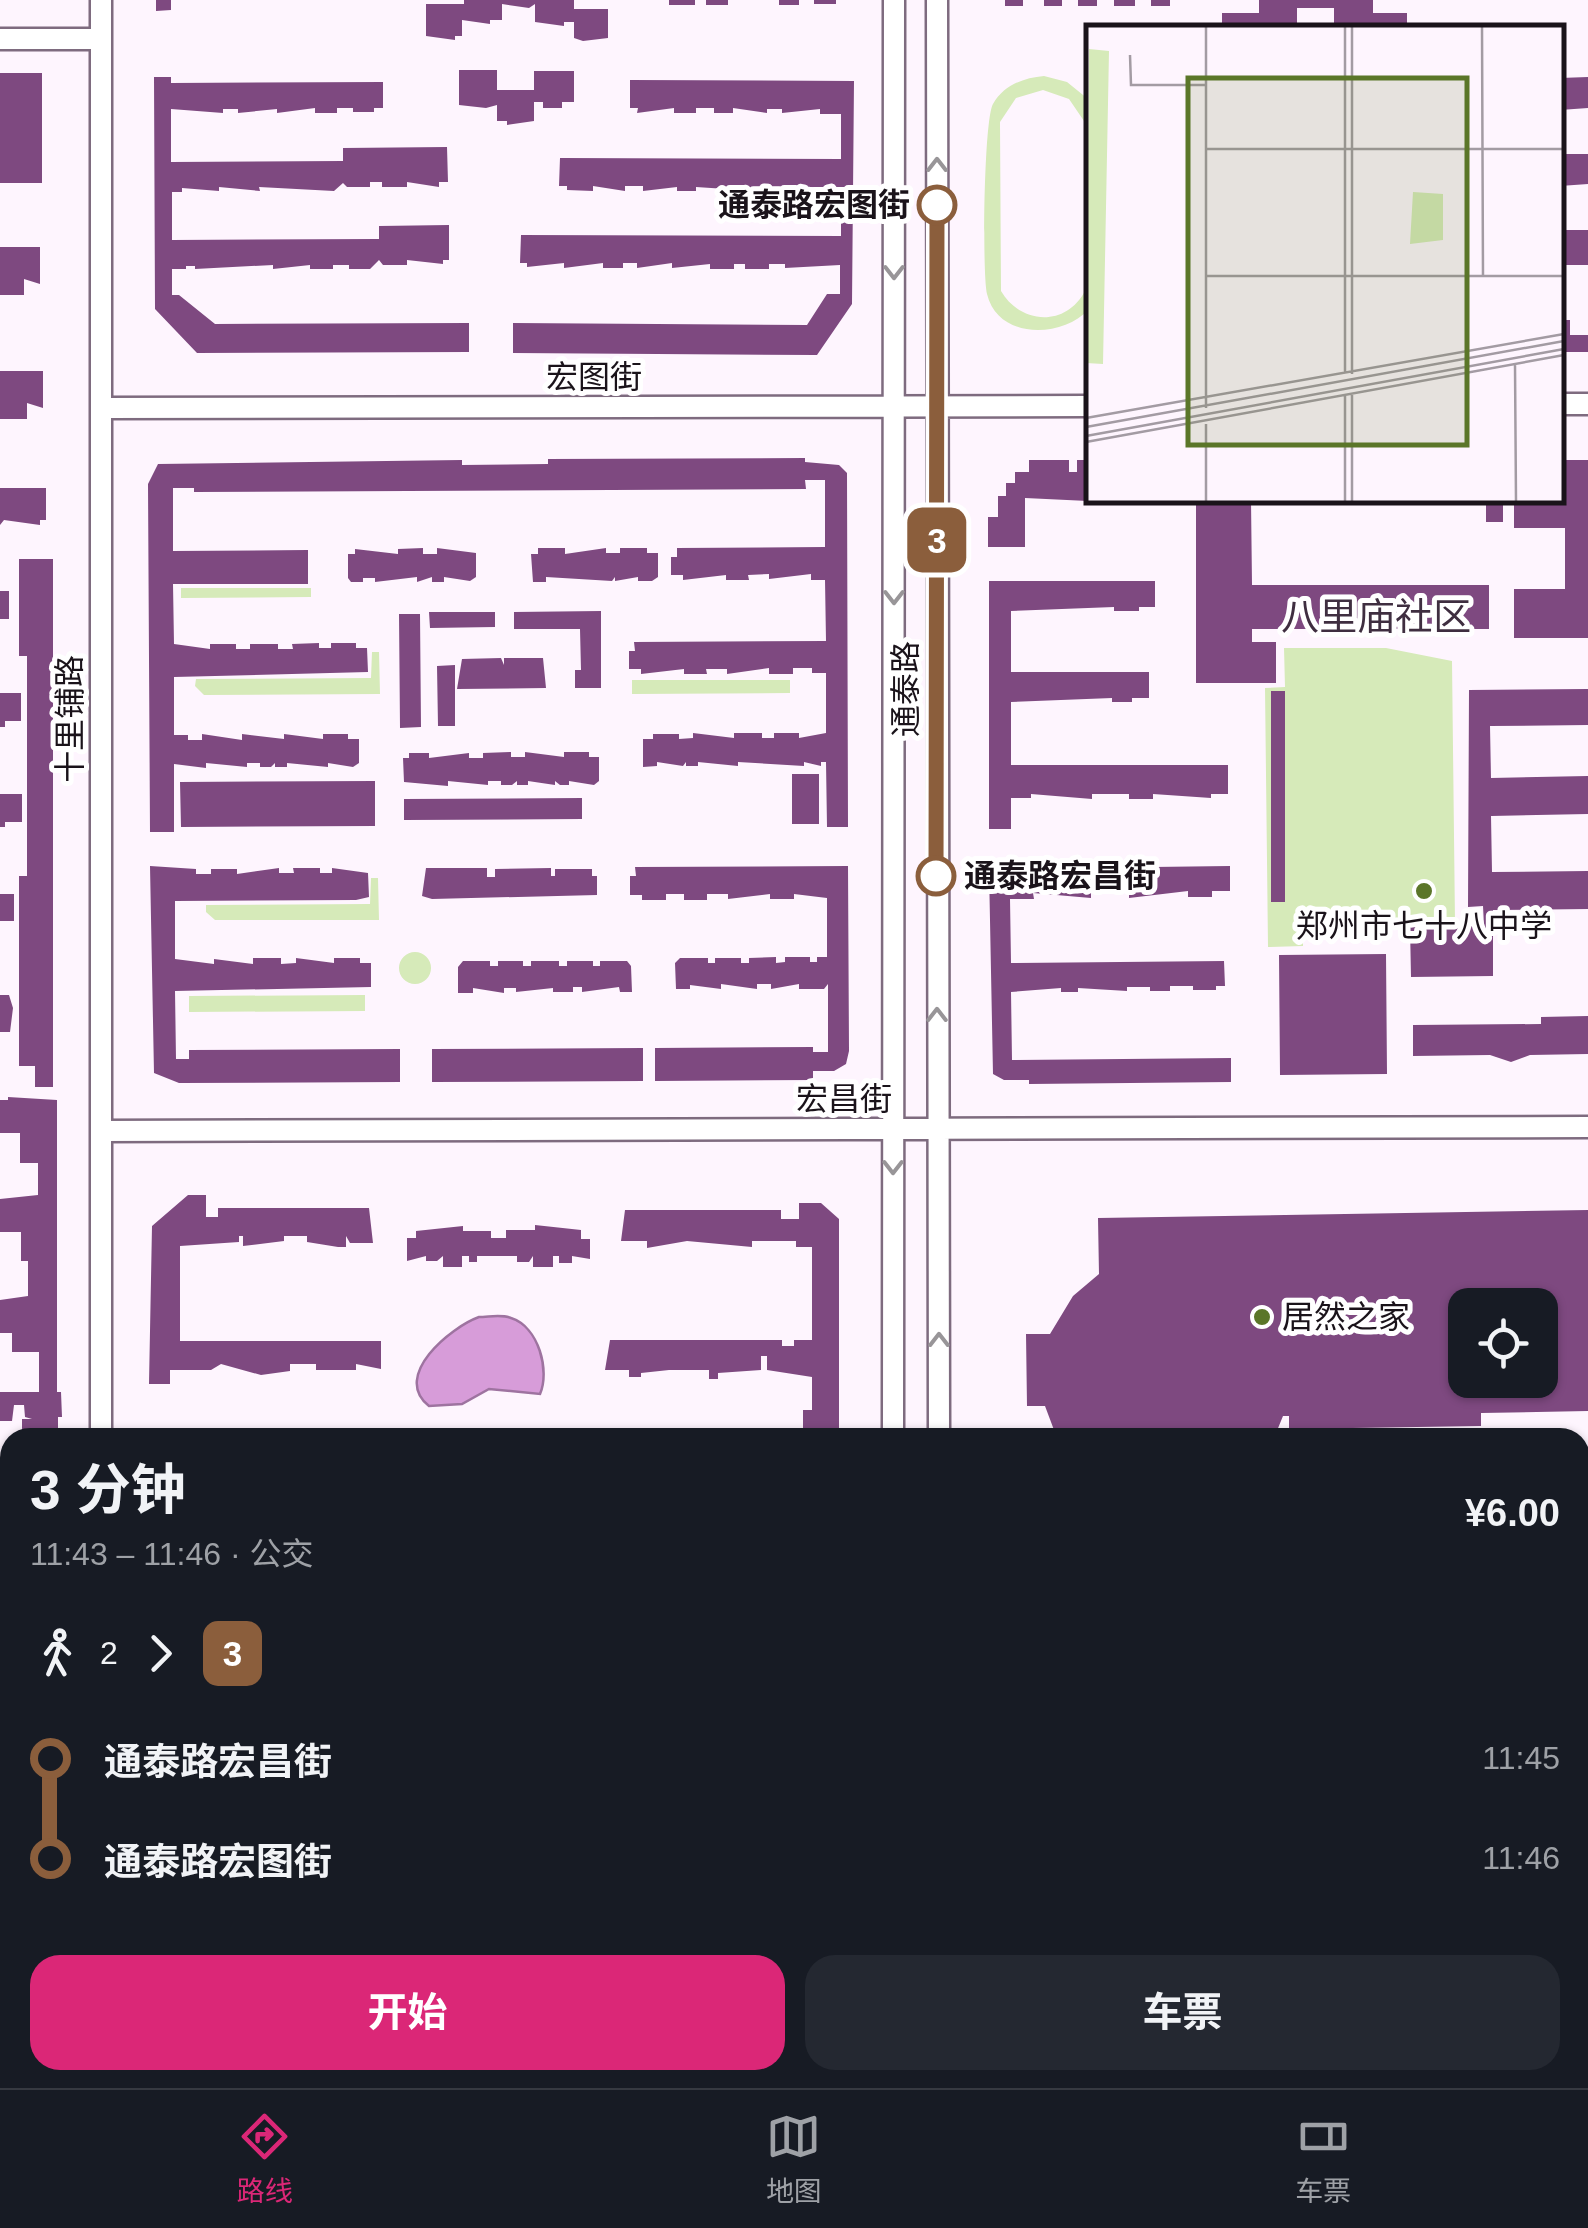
<!DOCTYPE html>
<html lang="zh">
<head>
<meta charset="utf-8">
<style>
  body { margin:0; font-family:Helvetica,"Noto Sans SC",sans-serif; background:#242831; color:#f1f3f6; height:100vh; display:flex; flex-direction:column; font-size:38px; white-space:nowrap }
  * { box-sizing:border-box; margin:0 }
  p { font-size:32px; color:#9ea1a6 }
  .icon { flex:none; width:55px; height:55px; fill:none; stroke:currentColor; stroke-width:2; stroke-linecap:round; stroke-linejoin:round }
  .map { position:relative; flex:1; overflow:hidden }
  .drawer { position:absolute; left:0px; top:1428px; width:1590px; height:662px; display:flex; flex-direction:column; background:#171b24; border-radius:30px 30px 0 0; box-shadow:0 2px 8px #0004 }
  .drawer>* { flex:none }
  .badge { padding:0 20px; border-radius:15px; font-size:35px; line-height:65px }
  .tools { position:absolute; left:1448px; top:1288px; display:grid; gap:20px }
  .tools a { display:grid; place-items:center; width:110px; height:110px; border-radius:20px; background:#171b24; box-shadow:0 2px 8px #0004; font-size:50px }
  .map>.badge { position:absolute; translate:-50% -50%; box-shadow:0 0 0 5px #fff }
  .legs { display:flex; align-items:center; gap:15px; height:110px; padding:0 30px; font-size:32px }
  .legs p { margin-inline-start:auto }
  .head { display:flex; align-items:center; justify-content:space-between; height:170px; padding:0 30px }
  h1 { font-size:55px; font-weight:700; line-height:75px }
  .primary-button { display:flex; gap:20px; margin-top:auto; padding:20px 30px }
  .primary-button a { flex:1; height:115px; border-radius:30px; background:#db2777; color:#fff; font-size:40px; font-weight:700; line-height:115px; text-align:center }
  .primary-button a+a { background:#242831; color:#f1f3f6 }
  ul { padding:0 30px; list-style:none }
  li { display:flex; align-items:center; gap:35px; height:100px; font-size:38px }
  li i { display:grid; place-items:center; width:15px; height:100%; margin:0 12px; background:currentColor }
  li i::after { content:''; width:25px; height:25px; margin:-12px; border:8px solid; border-radius:50%; background:#171b24 }
  li p { margin-inline-start:auto }
  li:first-child i { background:linear-gradient(#0000 50%,currentColor 0) }
  li:last-child i { background:linear-gradient(currentColor 50%,#0000 0) }
  .dock { display:flex; justify-content:space-around; align-items:center; height:140px; border-top:2px solid #363941; background:#171b24; font-size:28px; color:#9ea1a6 }
  .dock a { display:grid; justify-items:center; gap:5px }
  .dock .active { color:#db2777 }
  .map>svg:first-child { display:block }
  .green { fill:#d6eab9; fill-rule:evenodd }
  .water { fill:#d79cd9; stroke:#9e73a0; stroke-width:2.5 }
  .building { fill:#7e4980; fill-rule:evenodd }
  .lines { fill:none; stroke-linecap:round; stroke-linejoin:round }
  .minor-casing { stroke:#7e6b7f; stroke-width:25 }
  .major-casing { stroke:#768e48; stroke-width:30 }
  .minor { stroke:#fff; stroke-width:20 }
  .major { stroke:#cbe3a0; stroke-width:25 }
  .oneway { stroke:#989598 }
  .line-1-casing { stroke:#fff; stroke-width:22 }
  .line-1 { stroke:#8b5e3c; stroke-width:15 }
  .stop-1-dot { fill:#fff; stroke:#8b5e3c; stroke-width:5 }
  .poi-dot { fill:#5b7629; stroke:#fff; stroke-width:4 }
  .labels { text-anchor:middle; stroke-width:10; stroke-linejoin:round; paint-order:stroke }
  .stop-label { font-size:32px; font-weight:bold; fill:#1a131a; stroke:#fff; text-anchor:end }
  .street-label { font-size:32px; fill:#1a131a; stroke:#fff }
  .poi-label { font-size:32px; fill:#1a131a; stroke:#fff }
  .quarter-label { font-size:38px; fill:#3f2e40; stroke:#fff }
  .inset-road { fill:none; stroke:#a39ba3; stroke-width:2.5 }
  .view { fill:#5b7629; fill-opacity:0.15; stroke:#5b7629; stroke-width:5 }
  .inset-edge { fill:none; stroke:#1a131a; stroke-width:5 }
</style>
</head>
<body>
<div class="map">
<svg width="1588" height="2088" viewBox="0 0 1588 2088">
  <rect width="100%" height="100%" fill="#fef5fe"/>
  <!-- green -->
  <path class="green" d="M1044,76L1067,82L1088,99V310C1062,338 998,340 987,294C982,273 984,119 993,104C1004,85 1023,78 1044,76ZM1043,90L1069,99L1084,121L1085,291C1066,327 1021,325 1001,291L1000,122L1016,98Z
    M181,588H311V597L181,598Z
    M1284,648H1386L1452,661L1455,923L1303,925V946L1268,947L1265,688L1285,687Z
    M372,652H379L380,694L204,695L195,686L196,679L371,678Z
    M632,680H790V693L632,694Z
    M371,878H378L379,920H215L206,912V905L370,904Z
    M399 968a16 16 0 1 1 32 0a16 16 0 1 1-32 0Z
    M365,995V1011L189,1012V996Z"/>
  <!-- water -->
  <path class="water" d="M479,1317C489,1317 502,1314 511,1318C539,1327 550,1371 540,1394L489,1389L462,1404L429,1406C391,1376 451,1327 479,1317Z"/>
  <!-- building -->
  <path class="building" d="M156,0H171V10L156,11Z
    M464,0H574V9H608V38L583,41L574,38V22H564V26L535,22V4L529,8L502,4V20H490V24L462,20V36H455V40L426,36V4H464Z
    M669,0H695V5H669Z
    M706,0H728V5H706Z
    M779,0H799V5H779Z
    M814,0H836V4H814Z
    M1005,0H1023V6H1005Z
    M1044,0H1062V6H1044Z
    M1078,0H1097V6H1078Z
    M1114,0H1135V6H1114Z
    M1151,0H1170V6H1151Z
    M1259,0H1373V13H1407V28L1334,25V8H1297V25L1286,28H1222V13H1259Z
    M459,70H497V90H534V71H574V102H562V108H543V102H534V121L507,125V121H497V105L486,108L459,105Z
    M0,73H42V183H0Z
    M154,77H171V83L383,82V108H374V112H353V108H337V113H315V108L277,113V109L238,113V109H223V113L171,109V162L343,161V148L447,147L448,182H439V187L407,182V187H382V182H370V187H347L343,183L334,191L259,187L260,191L219,187V191L182,188V192H172V240L379,239V226L449,225V260H443V264L407,260V265H383L379,260L370,269H349V265H333V269H310V265L273,269V265L195,269V266H186V269H172V295H179L215,324L469,323V352L197,353L155,309Z
    M1588,77V108L1560,110V78Z
    M630,80L854,81L852,304L817,355L513,353V323L807,325L827,294H840V265L785,268V264H769V269H745V264H734V269H710V264L672,268V263L637,268V263H623V268H603V263L564,268V263L527,267V263H520L521,235L841,236V187H808V193L784,192V187H773V192L696,187V191H677V187L643,191V186H625V191L593,186V191L567,190V186H559L560,158L841,159V114H820V109L782,113V109H767V113L733,108V113H714V108H696V113H674V108L637,113L638,108H630Z
    M1560,154H1588V184L1560,186Z
    M1560,230H1588V265H1560Z
    M0,247H40V284L24,279V295H0Z
    M1560,320H1570V335H1588V352H1560Z
    M0,371H43V408L27,403V419H0Z
    M805,458V462L839,465L847,473L848,827H827L826,762H821V766L804,762V766L738,762V766L698,762V766H686V762L683,766L657,762V766L643,767V739H653V734H679V739L693,738V733L734,738V733H762V738H774V733H799V738L826,733V673H812V668H793V674H769V668L727,674V669H706L707,674H684V669L641,674V669H629V651H635L634,642L826,641L825,580H811V574L769,579V574L748,575L749,580H726V575L683,580V575H671V557H677V548L825,547V480H805L806,489L194,492V488H173V551L308,550V584H173L174,644L210,649V644H236V649H250V644H278V649H293L292,644L319,643V648H331V643H356V648H367L368,672L174,677V735H188V740H202V734L242,740V734L284,739V734L323,739V734H348V739H359V763L353,767L328,763V767L287,763V767H275V763L271,767H260V763H247V767L206,763V768L174,764V832H150L148,484L158,464L462,460V465L548,464V459Z
    M1029,460H1069V472H1077V460H1088V501L1025,498V547H988V517H998V496H1006V483H1015V472H1029Z
    M1560,460H1588V638H1514V589H1565V528H1514V500H1560Z
    M0,488H46V520H40V525L4,520L0,525Z
    M1196,500H1251L1252,585H1489V629H1252V642H1276V683H1196Z
    M1486,500H1503V522H1486Z
    M423,548V554H437V548L476,553V577L470,581L444,577V582H432V577L417,582V577L375,582V578H363V582H351L348,578V554H355V549L398,554V549Z
    M538,548H565V554L606,548V553H620V548H647V553H658V577L652,581H638V577L615,581V577L612,581L546,577V582H533L531,554H538Z
    M19,559H53V1087H35V1066H19V876H27V656H19Z
    M989,581H1155V607H1139V611H1114V607L1011,611V672H1149V698H1132V702H1112V698L1011,702V765H1228V794H1211V798L1153,794V799H1129V794H1092V799L1031,794V798H1011V829H989Z
    M0,591H9V619H0Z
    M601,611V688H575V670H581L580,629H514V612Z
    M429,612H495V627L430,628Z
    M399,614H420L421,727L400,728Z
    M501,658L504,665V658H543L546,688L457,689L462,659Z
    M455,665V726H438L437,666Z
    M1588,689V725L1490,726L1491,778L1588,776V814L1491,816L1492,872L1588,871V909L1493,910V976L1411,977L1410,927L1484,926L1483,906L1468,907L1469,690Z
    M1271,691H1285V902H1271Z
    M0,693H21V721H5V727H0Z
    M511,752V757H525V752L564,757V752H589V757H599V781L594,785L569,781V785H560L555,781V785L528,781V785H517V781L512,785H501V781H488V785L448,781V786L404,782L403,758H409V753H429V758L469,753V758H483V753Z
    M792,774H819V824H792Z
    M375,781V826L181,827L180,782Z
    M0,794H22V822H5V827H0Z
    M582,798V819L404,820V799Z
    M150,866L196,869V874H211V869H237V874L279,868V873H294L293,868H320V873H332V868L368,873L369,897L356,900L175,901V959L214,964V959L253,964V958H281V964L296,963V958L334,963V958H360V963H371V987L175,991L176,1059H189V1050L400,1049V1082L179,1083L154,1073Z
    M848,866L849,1051L846,1064L834,1071H813V1080L655,1081V1048L813,1047V1052H828V984L824,989H799V984L771,989V984H757V989L721,984V989L690,985V989H676L675,963L680,958H708V963H715V958H741V963H749V958L776,957V963L785,962V957H810V962H817V957H827V898L794,894V899H770V894L728,899V894H707V900H684V894H666V900H642V895H630V876H636L635,867Z
    M1230,866V891H1212V897H1188V891L1129,898V892H1091V898L1033,893L1034,899H1010L1011,963L1224,961L1225,986H1216V990H1193V986H1170V991H1150V987H1127V991L1078,988V992H1061V988L1011,992L1012,1060L1231,1058V1082L1029,1084V1080H1004L993,1074L989,869Z
    M426,868H487V877H495V869L551,868V876H555V869H592V876H597V895L432,899L422,896Z
    M0,894H14V921H0Z
    M1386,954L1387,1074L1280,1075L1279,955Z
    M463,961H490V966H498V961H523V966H531V961H559V966H567V961H593V966H600V961H627L631,966L632,992H620L619,987L582,992V987H573V992H553V988L516,992V988H504V993L473,988V993H458V967Z
    M0,995H9L13,1008L10,1032H0Z
    M1588,1016V1054L1530,1055L1511,1062L1490,1055L1413,1056V1025L1541,1024V1017Z
    M643,1048V1081L432,1082V1049Z
    M8,1097L57,1100V1392H61L62,1417H58V1438H22V1419H32L25,1417L24,1405H14L12,1421H0V1392H39V1352H12V1333H0V1300L28,1296V1261H21V1232H0V1199L38,1195V1163H20V1133H0V1100H8Z
    M188,1195H206V1217H218V1208H369L373,1243H350L346,1236V1247H338L307,1242V1236H284V1241L243,1246V1236H239V1242L180,1246V1341H381V1369L356,1364V1370H316V1364H290V1371L261,1375L221,1364L211,1370H170V1384H149L152,1226Z
    M799,1203H821L839,1219V1438H803V1410H812V1377L767,1370V1356H761V1370L718,1373V1379H709V1370H669L641,1373V1377H629V1370H605L610,1340H782V1346H794V1340H812V1247H796V1241H752V1247L687,1241L647,1248V1241H621L625,1210H781V1219H799Z
    M1588,1210V1411L1481,1413V1426L1289,1429V1416H1283L1274,1438H1057L1045,1406H1027L1026,1334H1050L1073,1296L1099,1274L1098,1218ZM1465,1305H1540V1380H1465Z
    M535,1225L581,1230V1239H590V1259L572,1256V1263H559V1256H553V1267H533V1256L529,1262H517V1256H477V1262H469V1256H462V1267H443V1256L437,1261H426V1256L407,1261V1238H416V1231L463,1226V1231H491V1238H506V1230H535Z
    M0,1478H10L8,1507H0Z
    M0,1565H10L5,1594H0Z
    M0,1642H10V1725L0,1727Z
    M1588,1774V2088H1468V2080H1580V1775Z
    M170,2080H300V2088H170Z
    M317,2080H465V2088H317Z
    M500,2080H580V2088H500Z
    M644,2080H742V2088H644Z
    M768,2080H838V2088H768Z
    M1010,2080H1362V2088H1010Z"/>
  <g class="lines">
    <defs>
      <path id="minor" d="M937,0L939,1438
        M0,39H101
        M1560,404H1588
        M101,408L1088,406
        M101,1131L1588,1127
        M101,1438V0
        M893,1438L894,0
        M1580,1559L1588,1558
        M1580,1681L1588,1680
        M0,1834L10,1832
        M0,1984L10,1982
        M104,2080V2088
        M894,2080V2088
        M936,2088V2080"/>
      <path id="major" d="M1580,1599L1588,1598
        M1580,1643L1588,1642
        M0,1879L10,1877
        M0,1929L10,1927"/>
    </defs>
    <!-- minor casing -->
    <use href="#minor" class="minor-casing"/>
    <!-- major casing -->
    <use href="#major" class="major-casing"/>
    <!-- minor -->
    <use href="#minor" class="minor"/>
    <!-- major -->
    <use href="#major" class="major"/>
  </g>
  <!-- one-way arrows -->
  <defs><path id="oneway-chevron" d="M-2-3.5L2.5 0L-2 3.5" fill="none" stroke-width="1.6" stroke-linecap="round" stroke-linejoin="round" transform="scale(2.5)"/></defs>
  <g class="oneway">
    <use href="#oneway-chevron" transform="translate(937 165) rotate(-90)"/>
    <use href="#oneway-chevron" transform="translate(894 272) rotate(90)"/>
    <use href="#oneway-chevron" transform="translate(894 597) rotate(90)"/>
    <use href="#oneway-chevron" transform="translate(937 1015) rotate(-90)"/>
    <use href="#oneway-chevron" transform="translate(893 1167) rotate(90)"/>
    <use href="#oneway-chevron" transform="translate(939 1340) rotate(-90)"/>
  </g>
  <g class="lines">
    <defs>
      <path id="line-1" d="M936,876L937,205"/>
    </defs>
    <!-- line-1 casing -->
    <use href="#line-1" class="line-1-casing"/>
    <!-- line-1 -->
    <use href="#line-1" class="line-1"/>
  </g>
  <!-- markers -->
  <g class="stop-1-dot">
    <circle cx="937" cy="205" r="18"/>
    <circle cx="936" cy="876" r="18"/>
  </g>
  <g class="poi-dot">
    <circle cx="1424" cy="891" r="10"/>
    <circle cx="1262" cy="1317" r="10"/>
  </g>
  <g class="labels">
    <!-- stop labels -->
    <g class="stop-label">
      <text x="910" y="216">通泰路宏图街</text>
      <text x="964" y="887" text-anchor="start">通泰路宏昌街</text>
    </g>
    <!-- street labels -->
    <g class="street-label">
      <text x="594" y="388">宏图街</text>
      <text transform="translate(906 689) rotate(-90)" y="11">通泰路</text>
      <text transform="translate(70 719) rotate(-90)" y="11">十里铺路</text>
      <text x="844" y="1110">宏昌街</text>
    </g>
    <!-- poi labels -->
    <g class="poi-label">
      <text x="1424" y="937">郑州市七十八中学</text>
      <text x="1282" y="1328" text-anchor="start">居然之家</text>
    </g>
    <!-- quarter labels -->
    <g class="quarter-label">
      <text x="1376" y="630">八里庙社区</text>
    </g>
  </g>
  <!-- overview -->
  <g transform="translate(1086 25)">
    <rect width="478" height="478" fill="#fef5fe"/>
    <path d="M3,24L23,26L17,339L0,338ZM327,167L357,169V215L324,219Z" fill="#d6eab9"/>
    <path class="inset-road" d="M120,1V383M266,1V349M396,1L397,251M44,30L45,60H119M119,124H478M119,251H478M429,340L430,477M259,348V1M259,369V477M0,393L478,309M120,399V477M0,402L478,316M0,411L478,324M0,417L478,330M266,477V370"/>
    <path class="view" d="M102,53H381V420H102Z"/>
    <rect width="478" height="478" class="inset-edge"/>
  </g>
</svg>
<div class="tools">
<a><svg class="icon" aria-label="locate" viewBox="0 0 24 24"><circle cx="12" cy="12" r="6"/><path d="M12 2v4M12 18v4M2 12h4M18 12h4"/></svg></a>
</div>
<b class="badge" style="left:937px;top:540px;background:#8b5e3c;color:#fff">3</b>
<section class="drawer">
<div class="head"><div><h1>3 分钟</h1><p>11:43 – 11:46 · 公交</p></div><b>¥6.00</b></div>
<div class="legs"><svg class="icon" aria-label="walk" viewBox="0 0 24 24"><circle cx="13" cy="4" r="2"/><path d="M13 8l-2 6 4 7M11 14l-3 7M7 12l3-4h3l4 4"/></svg>2<svg class="icon" aria-label="forward" viewBox="0 0 24 24"><path d="M9 5l7 7-7 7"/></svg><b class="badge" style="background:#8b5e3c;color:#fff">3</b></div>
<ul>
<li><i style="color:#8b5e3c"></i><b>通泰路宏昌街</b><p>11:45</p></li>
<li><i style="color:#8b5e3c"></i><b>通泰路宏图街</b><p>11:46</p></li>
</ul>
<div class="primary-button"><a>开始</a><a>车票</a></div>
</section>
</div>
<nav class="dock">
<a class="active"><svg class="icon" aria-label="directions" viewBox="0 0 24 24"><path d="M12 3l9 9-9 9-9-9zM9 14v-3h6M13 9l2 2-2 2"/></svg>路线</a>
<a><svg class="icon" aria-label="map" viewBox="0 0 24 24"><path d="M3 6l6-2 6 2 6-2v14l-6 2-6-2-6 2zM9 4v14M15 6v14"/></svg>地图</a>
<a><svg class="icon" aria-label="tickets" viewBox="0 0 24 24"><path d="M3 7h18v10H3zM15 7v10"/></svg>车票</a>
</nav>
</body>
</html>
